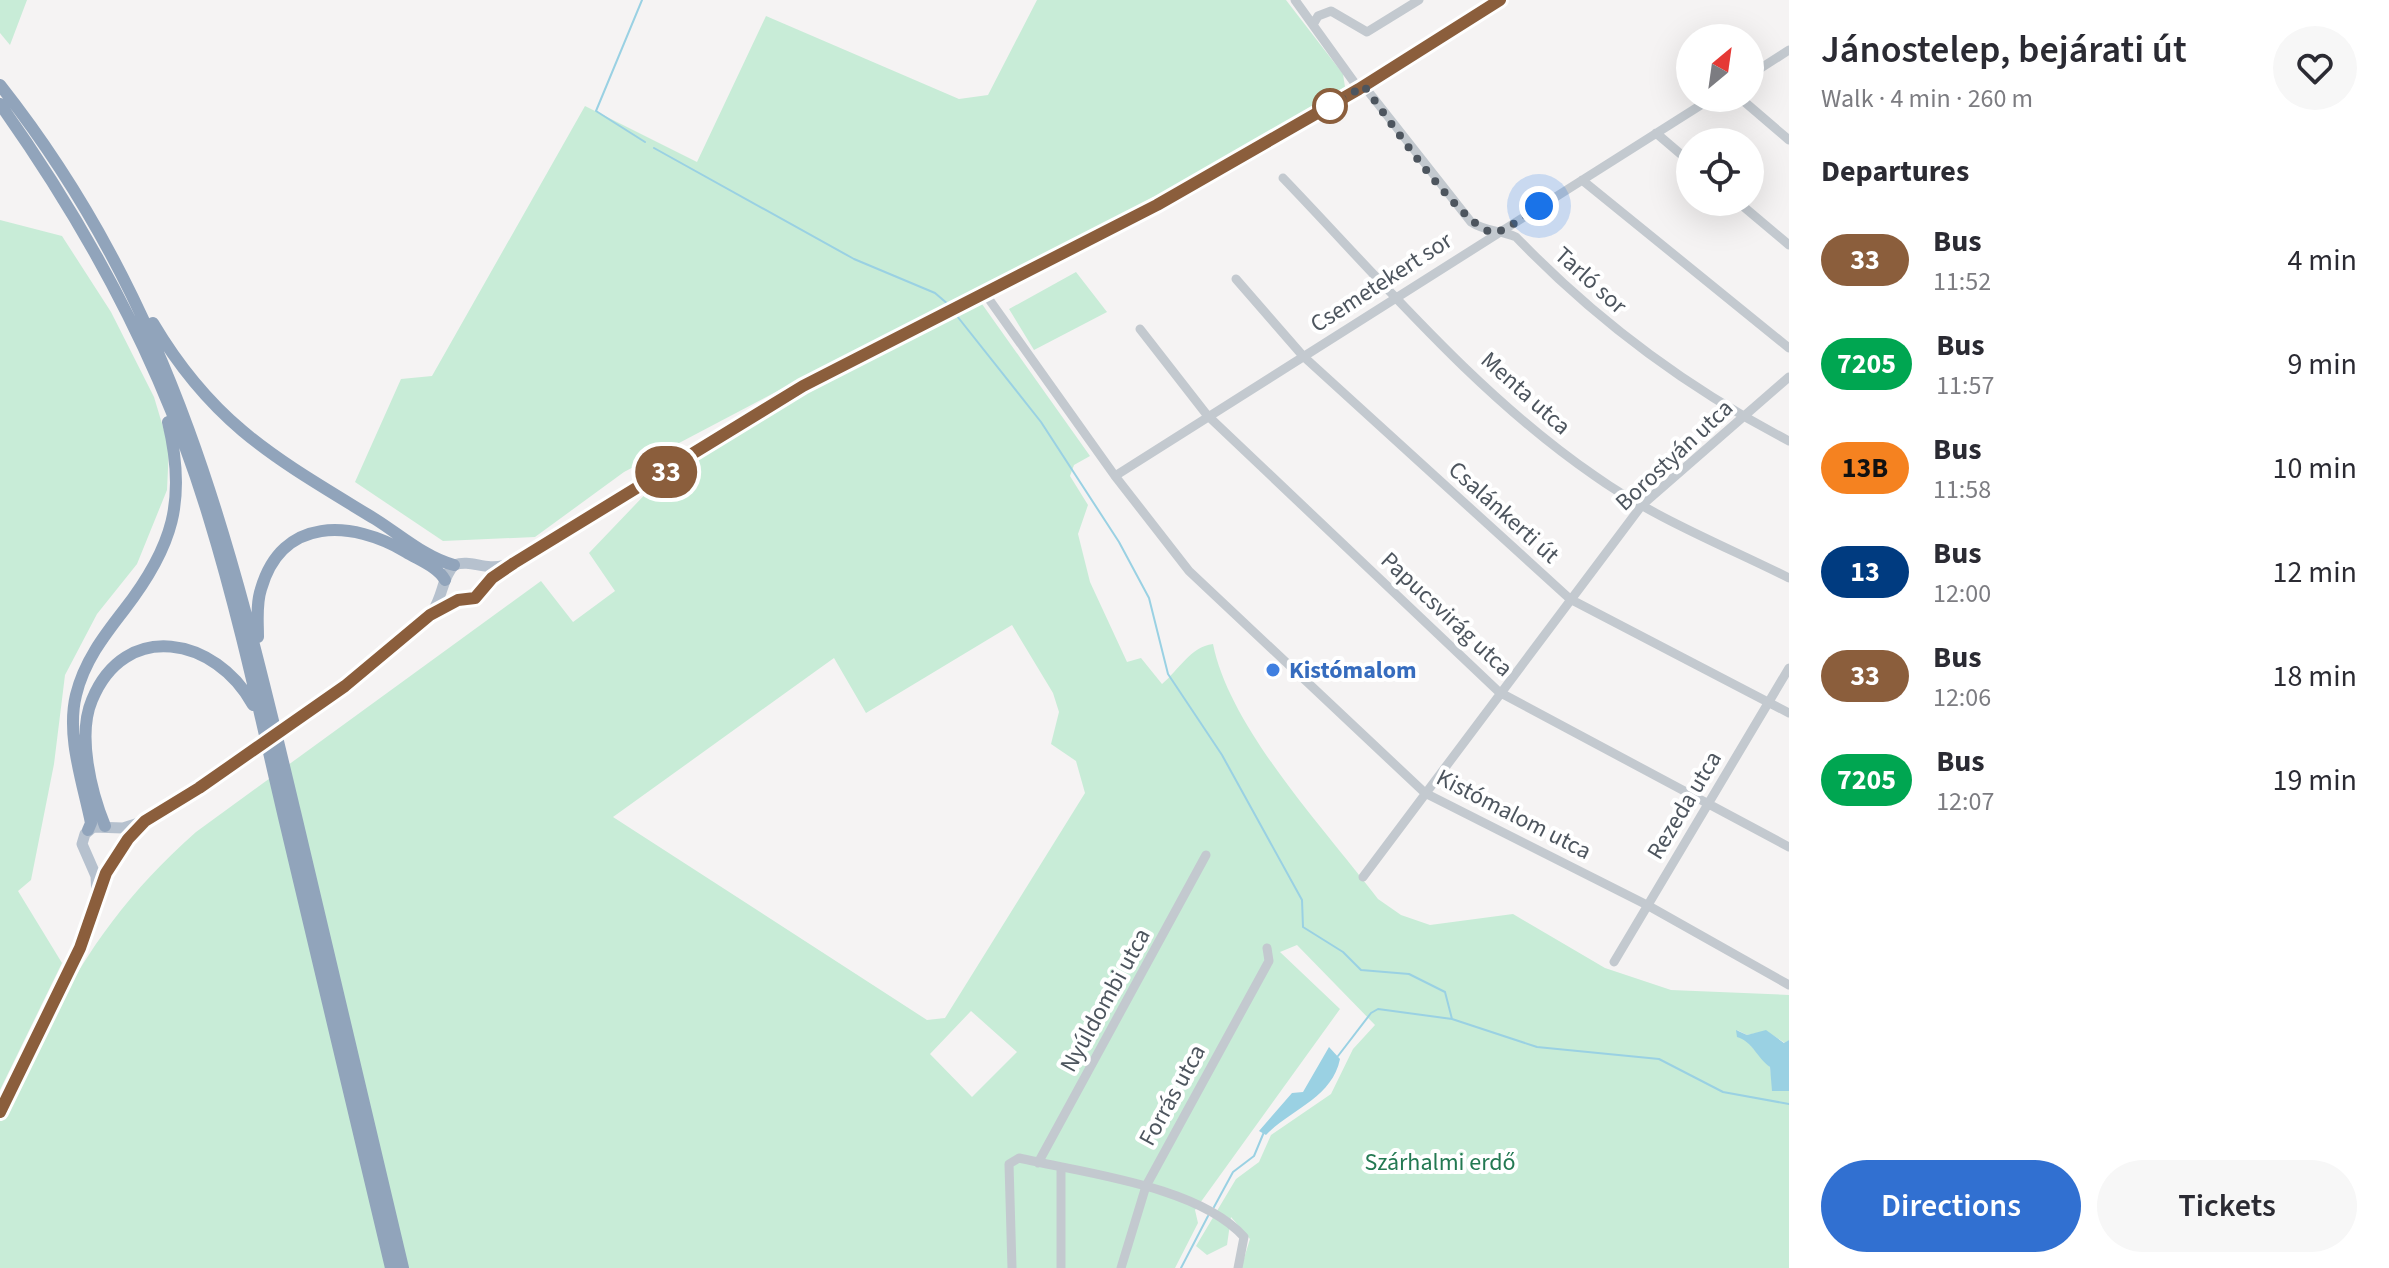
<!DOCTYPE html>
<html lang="en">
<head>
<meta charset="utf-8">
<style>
  body { margin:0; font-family:"Source Sans 3",sans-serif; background:#f7f7f7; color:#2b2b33; height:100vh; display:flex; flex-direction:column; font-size:30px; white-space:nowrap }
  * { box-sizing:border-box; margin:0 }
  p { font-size:26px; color:#7c7c81 }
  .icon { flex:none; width:44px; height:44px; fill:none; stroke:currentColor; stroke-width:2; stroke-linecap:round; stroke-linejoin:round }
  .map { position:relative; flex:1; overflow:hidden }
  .side { display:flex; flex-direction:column; background:#fff; width:600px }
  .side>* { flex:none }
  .badge { padding:0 16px; border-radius:26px; font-size:28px; line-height:52px }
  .needle { width:52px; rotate:29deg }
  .fabs { position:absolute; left:1676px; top:24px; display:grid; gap:16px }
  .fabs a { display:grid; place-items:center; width:88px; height:88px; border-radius:50%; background:#fff; box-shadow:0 8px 32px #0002; font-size:40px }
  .you { position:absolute; width:40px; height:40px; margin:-20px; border:6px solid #fff; border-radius:50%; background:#1a73e8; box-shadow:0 0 0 12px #1a73e833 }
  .map>.badge { position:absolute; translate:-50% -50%; box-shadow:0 0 0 4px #fff }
  h2 { padding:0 32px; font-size:30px; line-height:72px }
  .round { display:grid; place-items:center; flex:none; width:84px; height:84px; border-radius:42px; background:#f7f7f7 }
  .overview { display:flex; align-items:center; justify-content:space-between; height:136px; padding:0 32px }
  h1 { font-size:38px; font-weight:600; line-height:60px }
  .cta { display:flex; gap:16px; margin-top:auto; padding:16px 32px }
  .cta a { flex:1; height:92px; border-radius:48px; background:#3170d1; color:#fff; font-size:32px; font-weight:600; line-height:92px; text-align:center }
  .cta a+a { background:#f7f7f7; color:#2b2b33 }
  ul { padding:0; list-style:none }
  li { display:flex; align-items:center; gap:24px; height:104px; padding:0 32px }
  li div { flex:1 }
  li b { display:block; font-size:30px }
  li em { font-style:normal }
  li .badge { min-width:88px; font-weight:700; text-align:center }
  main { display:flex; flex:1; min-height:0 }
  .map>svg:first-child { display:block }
  .green { fill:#c8ecd7; fill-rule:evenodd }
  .water { fill:#9ad1e3 }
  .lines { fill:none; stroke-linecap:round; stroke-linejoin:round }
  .stream { stroke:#9ad1e3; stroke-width:2 }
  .minor { stroke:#c3c9cf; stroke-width:9 }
  .major { stroke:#b6c1ce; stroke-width:11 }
  .highway { stroke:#91a4bb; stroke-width:12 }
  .line-casing { stroke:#fff; stroke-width:18 }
  .line { stroke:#8b5e3c; stroke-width:12 }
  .walk { stroke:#4d555e; stroke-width:8; stroke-dasharray:0 14.4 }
  .stop-dot { fill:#fff; stroke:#8b5e3c; stroke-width:4 }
  .shop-dot { fill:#3f7fe0; stroke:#fff; stroke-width:3 }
  .labels { text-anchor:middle; stroke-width:8; stroke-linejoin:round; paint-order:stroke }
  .street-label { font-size:24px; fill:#4d555e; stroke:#fff }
  .shop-label { font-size:24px; font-weight:bold; fill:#366cbe; stroke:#fff; text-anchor:start }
  .park-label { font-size:24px; fill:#237952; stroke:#fff }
</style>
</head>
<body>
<main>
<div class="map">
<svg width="1789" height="1268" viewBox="0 0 1789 1268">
  <rect width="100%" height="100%" fill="#f5f3f3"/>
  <!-- green -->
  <path class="green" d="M0,0H27L10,45L0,33Z
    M1037,0H1286L1343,74L1345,87L1259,140L997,282L825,366L624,472L535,537L443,541L355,482L401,379L432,376L585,106L697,162L766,16L959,99L988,95Z
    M0,220L62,236L111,312L154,397L169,447L167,490L137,564L97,614L65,675L54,764L31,880L18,891L62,963L0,1090Z
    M1076,272L1107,312L1034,350L1009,309Z
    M982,304L1090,456L1074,465L1070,476L1088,505L1078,534L1090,582L1127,662L1141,658L1162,684C1179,670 1190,647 1213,644C1230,729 1325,829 1378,899L1401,915L1430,925L1513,914L1605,968L1671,990L1789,995V1040L1785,1043L1766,1031L1747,1035L1737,1030L1770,1067L1773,1090L1789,1091V1268H1241L1250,1239L1231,1217L1227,1245L1207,1255L1196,1246L1236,1179L1259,1162L1271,1135L1331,1094L1353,1049L1375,1025L1297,945L1280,952L1340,1009L1195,1210L1198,1223L1175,1268H0V1118L11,1104C60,994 104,913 196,832L541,581L573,622L615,591L589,553L655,484L806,393ZM1012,625L1053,693L1059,712L1051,744L1076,761L1085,793L945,1018L927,1020L613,817L834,658L866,713ZM971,1011L1017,1052L972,1097L930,1054Z"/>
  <!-- water -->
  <path class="water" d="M1736,1030L1747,1035L1766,1030L1784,1043L1789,1040V1091H1772L1770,1067C1757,1058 1753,1042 1737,1037Z
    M1329,1047L1340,1059C1332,1098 1291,1109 1266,1135L1259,1131L1292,1093L1303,1092Z"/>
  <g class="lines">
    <!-- stream -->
    <path class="stream" d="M642,0L596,111L645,142
      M654,148L854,259L935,293L949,305
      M957,316L1041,422L1119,542L1149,598L1168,674L1222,755L1302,900L1303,927L1343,952L1361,970L1409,974L1445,992L1452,1019
      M1338,1056L1371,1013L1378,1009L1452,1019L1537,1047L1659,1059L1723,1092L1789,1104
      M1214,1207L1233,1172L1254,1156L1264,1132
      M1181,1268L1208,1216"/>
    <!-- minor -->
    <path class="minor" d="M1295,0L1359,89
      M1314,23L1318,16L1331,11L1367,32L1419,0
      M1750,75L1789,50
      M1364,86L1471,222C1486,232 1500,230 1516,237C1596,320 1687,388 1789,441
      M1740,98L1789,140
      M1656,133L1690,162
      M1283,178C1381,280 1477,395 1595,476C1654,518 1725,546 1789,578
      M1582,180L1789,348
      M1738,202L1789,245
      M1236,279L1303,356L1570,599L1789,713
      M986,295L1115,476L1189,571L1425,793L1647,905L1789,985
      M1140,329L1207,415L1499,692L1789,847
      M1115,476L1712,98
      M1363,877L1642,505L1789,377
      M1614,962L1789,668
      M1038,1163L1206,855
      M1012,1268L1009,1164L1019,1158C1083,1173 1199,1186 1244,1237L1238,1268
      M1061,1268V1168
      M1121,1268L1146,1186L1269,961L1267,948"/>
    <!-- major -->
    <path class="major" d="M432,612C443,597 442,577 454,565C472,559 484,571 505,565
      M97,896L96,876L82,844L85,834L93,827L123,828L145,821L199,788L345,686L430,615L458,600L475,598L492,578L514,563L803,386L1179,193L1359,89L1500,0
      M0,1111C26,1058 55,1004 80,950C101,902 104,864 143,824"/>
    <!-- highway -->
    <path class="highway" d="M0,85C175,307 231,544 295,812C331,964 367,1116 403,1268
      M0,104C91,232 164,368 209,518C240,619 262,724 286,826C321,973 356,1121 391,1268
      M153,323C214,426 277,459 375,519C399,534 426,558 454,565
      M258,637C258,621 256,604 261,589C282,516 352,520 406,552C419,560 438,567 445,580
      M105,826C91,792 77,735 92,700C125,619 216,637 253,705
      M88,830L91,823C83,783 66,736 76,695C84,662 103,637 124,610C173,547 187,500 168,422"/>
  </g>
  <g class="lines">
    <defs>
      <path id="line" d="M0,1112L80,948L106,873L128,839L145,821L199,788L345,686L430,615L458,600L475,598L492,578L514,563L803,386L1157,205L1359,89L1500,0"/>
    </defs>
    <!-- line casing -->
    <use href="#line" class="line-casing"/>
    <!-- line -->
    <use href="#line" class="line"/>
    <!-- walk -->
    <path class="walk" d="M1330,106L1364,86C1383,111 1468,238 1496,232C1510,229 1528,213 1539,206"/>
  </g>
  <!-- markers -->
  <circle class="stop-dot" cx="1330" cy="106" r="16"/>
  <circle class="shop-dot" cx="1273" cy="670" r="8"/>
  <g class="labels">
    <!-- street labels -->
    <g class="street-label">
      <text transform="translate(1591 280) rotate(42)" y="8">Tarló sor</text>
      <text transform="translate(1381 282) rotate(-33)" y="8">Csemetekert sor</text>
      <text transform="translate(1526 393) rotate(42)" y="8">Menta utca</text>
      <text transform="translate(1674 455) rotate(-43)" y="8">Borostyán utca</text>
      <text transform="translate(1504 512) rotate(42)" y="8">Csalánkerti út</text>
      <text transform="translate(1447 614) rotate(43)" y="8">Papucsvirág utca</text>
      <text transform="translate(1684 805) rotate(-59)" y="8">Rezeda utca</text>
      <text transform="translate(1514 814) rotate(27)" y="8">Kistómalom utca</text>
      <text transform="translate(1105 1000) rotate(-61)" y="8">Nyúldombi utca</text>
      <text transform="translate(1172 1095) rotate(-61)" y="8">Forrás utca</text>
    </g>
    <!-- shop labels -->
    <g class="shop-label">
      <text x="1289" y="678">Kistómalom</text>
    </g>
    <!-- park labels -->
    <g class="park-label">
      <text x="1440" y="1170">Szárhalmi erdő</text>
    </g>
  </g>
</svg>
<div class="fabs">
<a><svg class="needle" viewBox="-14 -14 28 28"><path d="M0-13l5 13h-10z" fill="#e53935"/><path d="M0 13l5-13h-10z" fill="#7c7c81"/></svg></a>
<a><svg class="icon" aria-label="locate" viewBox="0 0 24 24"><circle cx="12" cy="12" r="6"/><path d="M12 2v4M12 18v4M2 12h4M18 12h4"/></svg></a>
</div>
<div class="you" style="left:1539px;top:206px"></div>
<b class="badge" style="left:666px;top:472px;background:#8b5e3c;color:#fff">33</b>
</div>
<section class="side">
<div class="overview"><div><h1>Jánostelep, bejárati út</h1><p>Walk · 4 min · 260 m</p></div><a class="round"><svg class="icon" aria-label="heart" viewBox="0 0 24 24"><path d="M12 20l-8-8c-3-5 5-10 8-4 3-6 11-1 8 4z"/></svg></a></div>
<h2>Departures</h2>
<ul>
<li><span class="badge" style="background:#8b5e3c;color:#fff">33</span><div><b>Bus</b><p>11:52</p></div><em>4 min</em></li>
<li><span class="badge" style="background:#00a651;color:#fff">7205</span><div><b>Bus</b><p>11:57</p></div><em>9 min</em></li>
<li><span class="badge" style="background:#f58220;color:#111">13B</span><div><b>Bus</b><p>11:58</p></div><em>10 min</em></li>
<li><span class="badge" style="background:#003b80;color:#fff">13</span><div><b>Bus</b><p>12:00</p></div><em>12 min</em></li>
<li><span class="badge" style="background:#8b5e3c;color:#fff">33</span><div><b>Bus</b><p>12:06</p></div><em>18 min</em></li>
<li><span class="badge" style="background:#00a651;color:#fff">7205</span><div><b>Bus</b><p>12:07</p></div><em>19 min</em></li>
</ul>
<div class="cta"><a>Directions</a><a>Tickets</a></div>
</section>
</main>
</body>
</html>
